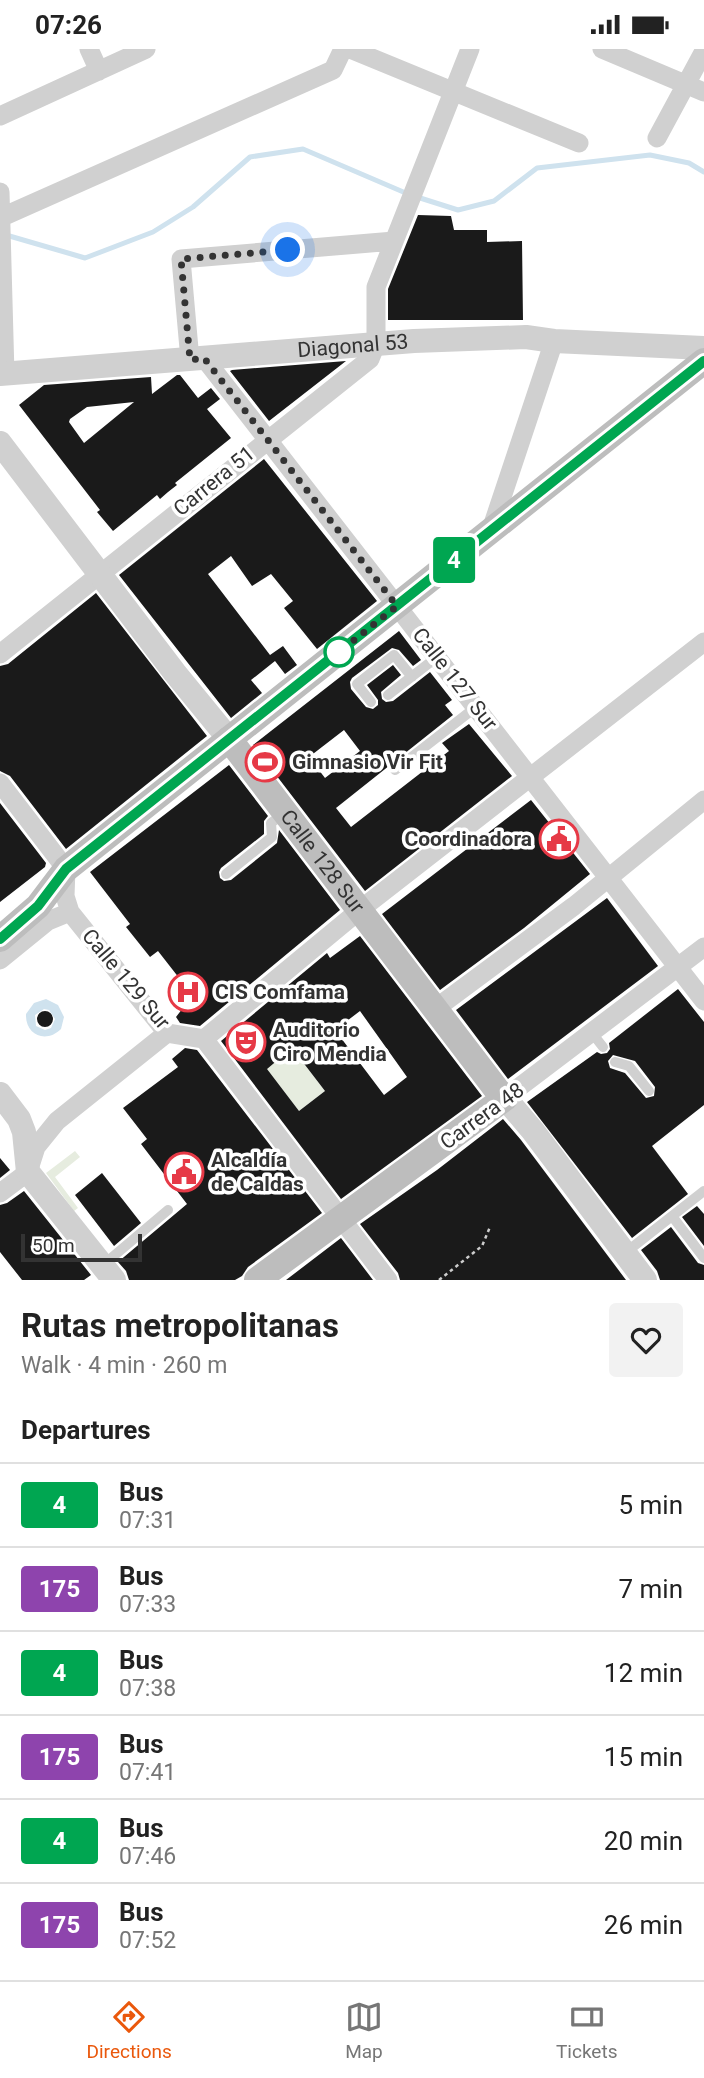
<!DOCTYPE html>
<html lang="en">
<head>
<meta charset="utf-8">
<style>
  body { margin:0; font-family:Roboto,sans-serif; background:#f2f2f2; color:#222; height:100vh; display:flex; flex-direction:column; font-size:26px; white-space:nowrap }
  * { box-sizing:border-box; margin:0 }
  p { font-size:23px; color:#767676 }
  .icon { flex:none; width:38px; height:38px; fill:none; stroke:currentColor; stroke-width:2; stroke-linecap:round; stroke-linejoin:round }
  .map { position:relative; height:1231px; overflow:hidden }
  .details { display:flex; flex-direction:column; background:#fff; flex:1 }
  .details>* { flex:none }
  .badge { padding:0 14px; border-radius:5px; font-size:24px; line-height:46px }
  .scale { position:absolute; left:21px; bottom:18px; width:121px; box-sizing:border-box; padding-left:7px; border:4px solid #333; border-top:0; font-size:19px; line-height:24px; white-space:nowrap; color:#333; -webkit-text-stroke:5px #fff; paint-order:stroke }
  .you { position:absolute; width:35px; height:35px; margin:-18px; border:5px solid #fff; border-radius:50%; background:#1a73e8; box-shadow:0 0 0 10px #1a73e833 }
  .map>.badge { position:absolute; translate:-50% -50%; box-shadow:0 0 0 4px #fff }
  h2 { padding:0 21px; font-size:26px; line-height:63px }
  .round { display:grid; place-items:center; flex:none; width:74px; height:74px; border-radius:7px; background:#f2f2f2 }
  .summary { display:flex; align-items:center; justify-content:space-between; height:119px; padding:0 21px }
  h1 { font-size:33px; font-weight:700; line-height:52px }
  ul { padding:0; list-style:none }
  li { display:flex; align-items:center; gap:21px; height:84px; padding:0 21px; border-top:2px solid #e0e0e0 }
  li div { flex:1 }
  li b { display:block; font-size:26px }
  li em { font-style:normal }
  li .badge { min-width:77px; font-weight:700; text-align:center }
  .status { display:flex; justify-content:space-between; align-items:center; height:49px; padding:0 35px; background:#fff; direction:ltr }
  .status svg { height:19px; fill:currentColor }
  .dock { display:flex; justify-content:space-around; align-items:center; height:98px; border-top:2px solid #e0e0e0; background:#fff; font-size:19px; color:#767676 }
  .dock a { display:grid; justify-items:center; gap:4px }
  .dock .on { color:#ea580c }
  .map>svg:first-child { display:block }
  .green { fill:#e6ecdf }
  .water { fill:#cfe2ee; fill-rule:evenodd }
  .lines { fill:none; stroke-linecap:round; stroke-linejoin:round }
  .stream { stroke:#cfe2ee; stroke-width:5 }
  .building { fill:#1a1a1a; fill-rule:evenodd }
  .path { stroke:#cdcdcd; stroke-width:2.5; stroke-dasharray:3.5 3.5; stroke-linecap:butt }
  .service { stroke:#d0d0d0; stroke-width:10 }
  .minor { stroke:#d0d0d0; stroke-width:19 }
  .tertiary { stroke:#d0d0d0; stroke-width:24 }
  .secondary { stroke:#bdbdbd; stroke-width:26 }
  .line-casing { stroke:#fff; stroke-width:16 }
  .line { stroke:#00a651; stroke-width:10 }
  .walk { stroke:#333; stroke-width:7; stroke-dasharray:0 12.6 }
  .stop-dot { fill:#fff; stroke:#00a651; stroke-width:3.5 }
  .labels { text-anchor:middle; stroke-width:7; stroke-linejoin:round; paint-order:stroke }
  .street-label { font-size:21px; fill:#333; stroke:#fff }
  .poi-label { font-size:21px; font-weight:bold; fill:#333; stroke:#fff; text-anchor:start }
</style>
</head>
<body>
<div class="status"><b>07:26</b><svg viewBox="0 0 49 12"><path d="M0 12V9h3v3zM5 12V6h3v6zM10 12V3h3v9zM15 12V0h3v12zM26 1h20v11H26zM47 4h2v5h-2z"/></svg></div>
<div class="map">
<svg width="704" height="1231" viewBox="0 0 704 1231">
  <rect width="100%" height="100%" fill="#fff"/>
  <!-- green -->
  <path class="green" d="M292,999L325,1042L299,1062L266,1020Z
    M75,1102L80,1108L55,1128L78,1159L74,1162L46,1124Z"/>
  <!-- water -->
  <path class="water" d="M46,950L58,956L64,968L61,980C46,995 25,986 26,965L34,954ZM44,960L49,961L55,970L51,979L45,981L36,977L35,966Z"/>
  <g class="lines">
    <!-- stream -->
    <path class="stream" d="M417,148L458,161L494,152L537,119L650,106L689,114L704,123
      M6,186L85,209L153,183L193,158L250,108L303,100L408,145"/>
  </g>
  <!-- building -->
  <path class="building" d="M418,166L451,167L454,181H487V193L522,192L523,271H388V240Z
    M346,312L269,372L230,322L232,321Z
    M177,326H180L198,349L211,339L220,350L207,360L231,389L175,434L177,436L168,443L160,450L157,446L113,482L97,463L100,461L19,356L44,336L151,328L152,345ZM134,353L84,394L69,373L70,370L87,358Z
    M264,410L377,552L317,600L284,559L293,552L271,525L252,537L231,507L208,525L270,606L283,597L297,616L285,625L275,612L251,631L262,644L231,669L119,526Z
    M96,544L207,687L66,800L10,727L0,722V617L8,615Z
    M399,582L421,611L413,617L399,601L392,599L352,629L350,633L351,640L366,658L373,660L378,656V651L367,636L393,616L401,626L381,643L382,650L386,653L393,652L430,623L452,651L445,656L453,666L336,759L351,778L449,702L442,694L469,675L512,727L365,842L253,696ZM344,681L360,702L325,729L309,708Z
    M229,716L268,767L264,772V785L221,819L219,823L220,829L224,832L231,831L277,794L279,781L340,861L200,977L180,974L176,968L186,955L175,940L183,934L158,902L150,908L126,878L130,875L90,823Z
    M531,751L590,825L524,879L440,941L382,865Z
    M0,754L46,814L45,818L0,853Z
    M607,849L658,917L508,1030L456,961Z
    M360,887L482,1047L341,1150L221,992L327,904L330,909ZM360,962L407,1028L384,1046L335,981ZM292,999L325,1042L299,1062L267,1020Z
    M678,940L704,973V1056L652,1097L688,1145L632,1189L527,1053L597,1003L601,1005L607,1004L610,1000L609,994ZM613,1006L635,1012L655,1038L654,1047L646,1049L625,1024L610,1019L608,1012Z
    M37 970a8 8 0 1 1 16 0a8 8 0 1 1-16 0Z
    M185,999L197,1001L322,1164L248,1218L242,1227L235,1231H129L126,1222L118,1213L187,1155L141,1095L147,1090L123,1059L178,1018L172,1010Z
    M503,1070L521,1091L626,1231H400L398,1224L360,1175L437,1121Z
    M0,1109L10,1121L0,1129Z
    M102,1124L141,1174L114,1197L75,1146Z
    M24,1142L91,1226L84,1231H22L0,1203V1156L7,1154Z
    M697,1157L704,1165V1197L682,1168Z
    M671,1178L698,1214L704,1216V1231H660L657,1222L641,1201Z
    M341,1189L373,1231H286Z"/>
  <g class="lines">
    <!-- path -->
    <path class="path" d="M439,1231L482,1197L490,1178"/>
    <!-- service -->
    <path class="service" d="M388,646L437,608
      M371,653L357,635L394,606L412,628
      M395,721L476,658
      M226,825L272,788L271,774L283,765
      M592,984L603,998
      M615,1013L629,1017L649,1042
      M672,1167L704,1209
      M625,1204L704,1142
      M103,1216L168,1161"/>
    <!-- minor -->
    <path class="minor" d="M89,0L99,22
      M350,0L579,94
      M602,0L704,43
      M0,67L146,0
      M657,89L704,2
      M0,143L5,325
      M2,168L333,21L343,0
      M204,309L704,952
      M190,311L181,210L394,192
      M491,481L554,292
      M0,605L370,310L376,295V238L470,0
      M0,734L66,820L65,847L70,863L167,984L204,990L388,1231
      M0,911L48,872L70,863
      M435,960L574,857L704,751
      M204,990L361,860L704,593
      M505,1049L704,898
      M0,1144L28,1123L36,1098L57,1072L167,984"/>
    <!-- tertiary -->
    <g class="tertiary">
      <path id="s1" d="M0,325L414,292L526,288L554,292L704,299"/>
      <path d="M0,394L175,624L229,690"/>
      <path d="M0,1045L19,1070L24,1083L28,1123L114,1231"/>
      <path d="M505,1049L533,1082L645,1231"/>
    </g>
    <!-- secondary -->
    <g class="secondary">
      <path id="s2" d="M229,690L497,1041L505,1049L257,1231"/>
      <path d="M0,890L38,857L66,820L704,312"/>
    </g>
  </g>
  <g class="lines">
    <defs>
      <path id="line" d="M0,890L38,857L66,820L704,312"/>
    </defs>
    <!-- line casing -->
    <use href="#line" class="line-casing"/>
    <!-- line -->
    <use href="#line" class="line"/>
    <!-- walk -->
    <path class="walk" d="M288,201L181,210L190,311L204,309L397,557L334,607L339,603"/>
  </g>
  <!-- icons -->
  <defs>
    <symbol id="stadium-ring" viewBox="-11 -11 22 22"><circle r="9.5" fill="#fff" stroke="#e63946" stroke-width="1.5"/><path d="M0-5a6.5 5 0 1 0 0 10a6.5 5 0 1 0 0-10ZM-3.5-1.8h7v3.6h-7Z" fill="#e63946"/></symbol>
    <symbol id="civic-ring" viewBox="-11 -11 22 22"><circle r="9.5" fill="#fff" stroke="#e63946" stroke-width="1.5"/><path d="M-.6-6.5H3V-4.5H.6V-3L4-1V1h2V6H-6V1h2V-1L-.6-3ZM-1.2 2.5V6h2.4V2.5Z" fill="#e63946"/></symbol>
    <symbol id="hospital-ring" viewBox="-11 -11 22 22"><circle r="9.5" fill="#fff" stroke="#e63946" stroke-width="1.5"/><path d="M-5-5h3v3.5h4V-5h3V5h-3V1.5h-4V5h-3Z" fill="#e63946"/></symbol>
    <symbol id="theatre-ring" viewBox="-11 -11 22 22"><circle r="9.5" fill="#fff" stroke="#e63946" stroke-width="1.5"/><path d="M-5-5.5Q0-4 5-5.5V0Q5 5 0 6Q-5 5-5 0ZM-3.3-2.5H-1v1.5H-3.3ZM1-2.5H3.3v1.5H1ZM-2.8 1Q0 5.5 2.8 1Z" fill="#e63946"/></symbol>
  </defs>
  <g fill-rule="evenodd">
    <use href="#stadium-ring" x="243" y="691" width="44" height="44"/>
    <use href="#civic-ring" x="537" y="768" width="44" height="44"/>
    <use href="#hospital-ring" x="166" y="921" width="44" height="44"/>
    <use href="#theatre-ring" x="224" y="971" width="44" height="44"/>
    <use href="#civic-ring" x="162" y="1101" width="44" height="44"/>
  </g>
  <!-- markers -->
  <circle class="stop-dot" cx="339" cy="603" r="14"/>
  <g class="labels">
    <!-- street labels -->
    <g class="street-label">
      <text dy="7" stroke="none"><textPath href="#s1" startOffset="354">Diagonal 53</textPath></text>
      <text transform="translate(214 432) rotate(-39)" y="7">Carrera 51</text>
      <text transform="translate(455 630) rotate(52)" y="7">Calle 127 Sur</text>
      <text dy="7" stroke="none"><textPath href="#s2" startOffset="154">Calle 128 Sur</textPath></text>
      <text transform="translate(126 930) rotate(50)" y="7">Calle 129 Sur</text>
      <text transform="translate(482 1067) rotate(-36)" y="7">Carrera 48</text>
    </g>
    <!-- poi labels -->
    <g class="poi-label">
      <text x="292" y="720">Gimnasio Vir Fit</text>
      <text x="532" y="797" text-anchor="end">Coordinadora</text>
      <text x="215" y="950">CIS Comfama</text>
      <text x="273" y="988">Auditorio<tspan x="273" dy="24">Ciro Mendia</tspan></text>
      <text x="211" y="1118">Alcaldía<tspan x="211" dy="24">de Caldas</tspan></text>
    </g>
  </g>
</svg>
<div class="scale">50 m</div>
<div class="you" style="left:288px;top:201px"></div>
<b class="badge" style="left:454px;top:511px;background:#00a651;color:#fff">4</b>
</div>
<section class="details">
<div class="summary"><div><h1>Rutas metropolitanas</h1><p>Walk · 4 min · 260 m</p></div><a class="round"><svg class="icon" aria-label="heart" viewBox="0 0 24 24"><path d="M12 20l-8-8c-3-5 5-10 8-4 3-6 11-1 8 4z"/></svg></a></div>
<h2>Departures</h2>
<ul>
<li><span class="badge" style="background:#00a651;color:#fff">4</span><div><b>Bus</b><p>07:31</p></div><em>5 min</em></li>
<li><span class="badge" style="background:#8e44ad;color:#fff">175</span><div><b>Bus</b><p>07:33</p></div><em>7 min</em></li>
<li><span class="badge" style="background:#00a651;color:#fff">4</span><div><b>Bus</b><p>07:38</p></div><em>12 min</em></li>
<li><span class="badge" style="background:#8e44ad;color:#fff">175</span><div><b>Bus</b><p>07:41</p></div><em>15 min</em></li>
<li><span class="badge" style="background:#00a651;color:#fff">4</span><div><b>Bus</b><p>07:46</p></div><em>20 min</em></li>
<li><span class="badge" style="background:#8e44ad;color:#fff">175</span><div><b>Bus</b><p>07:52</p></div><em>26 min</em></li>
</ul>
</section>
<nav class="dock">
<a class="on"><svg class="icon" aria-label="directions" viewBox="0 0 24 24"><path d="M12 3l9 9-9 9-9-9zM9 14v-3h6M13 9l2 2-2 2"/></svg>Directions</a>
<a><svg class="icon" aria-label="map" viewBox="0 0 24 24"><path d="M3 6l6-2 6 2 6-2v14l-6 2-6-2-6 2zM9 4v14M15 6v14"/></svg>Map</a>
<a><svg class="icon" aria-label="tickets" viewBox="0 0 24 24"><path d="M3 7h18v10H3zM15 7v10"/></svg>Tickets</a>
</nav>
</body>
</html>
